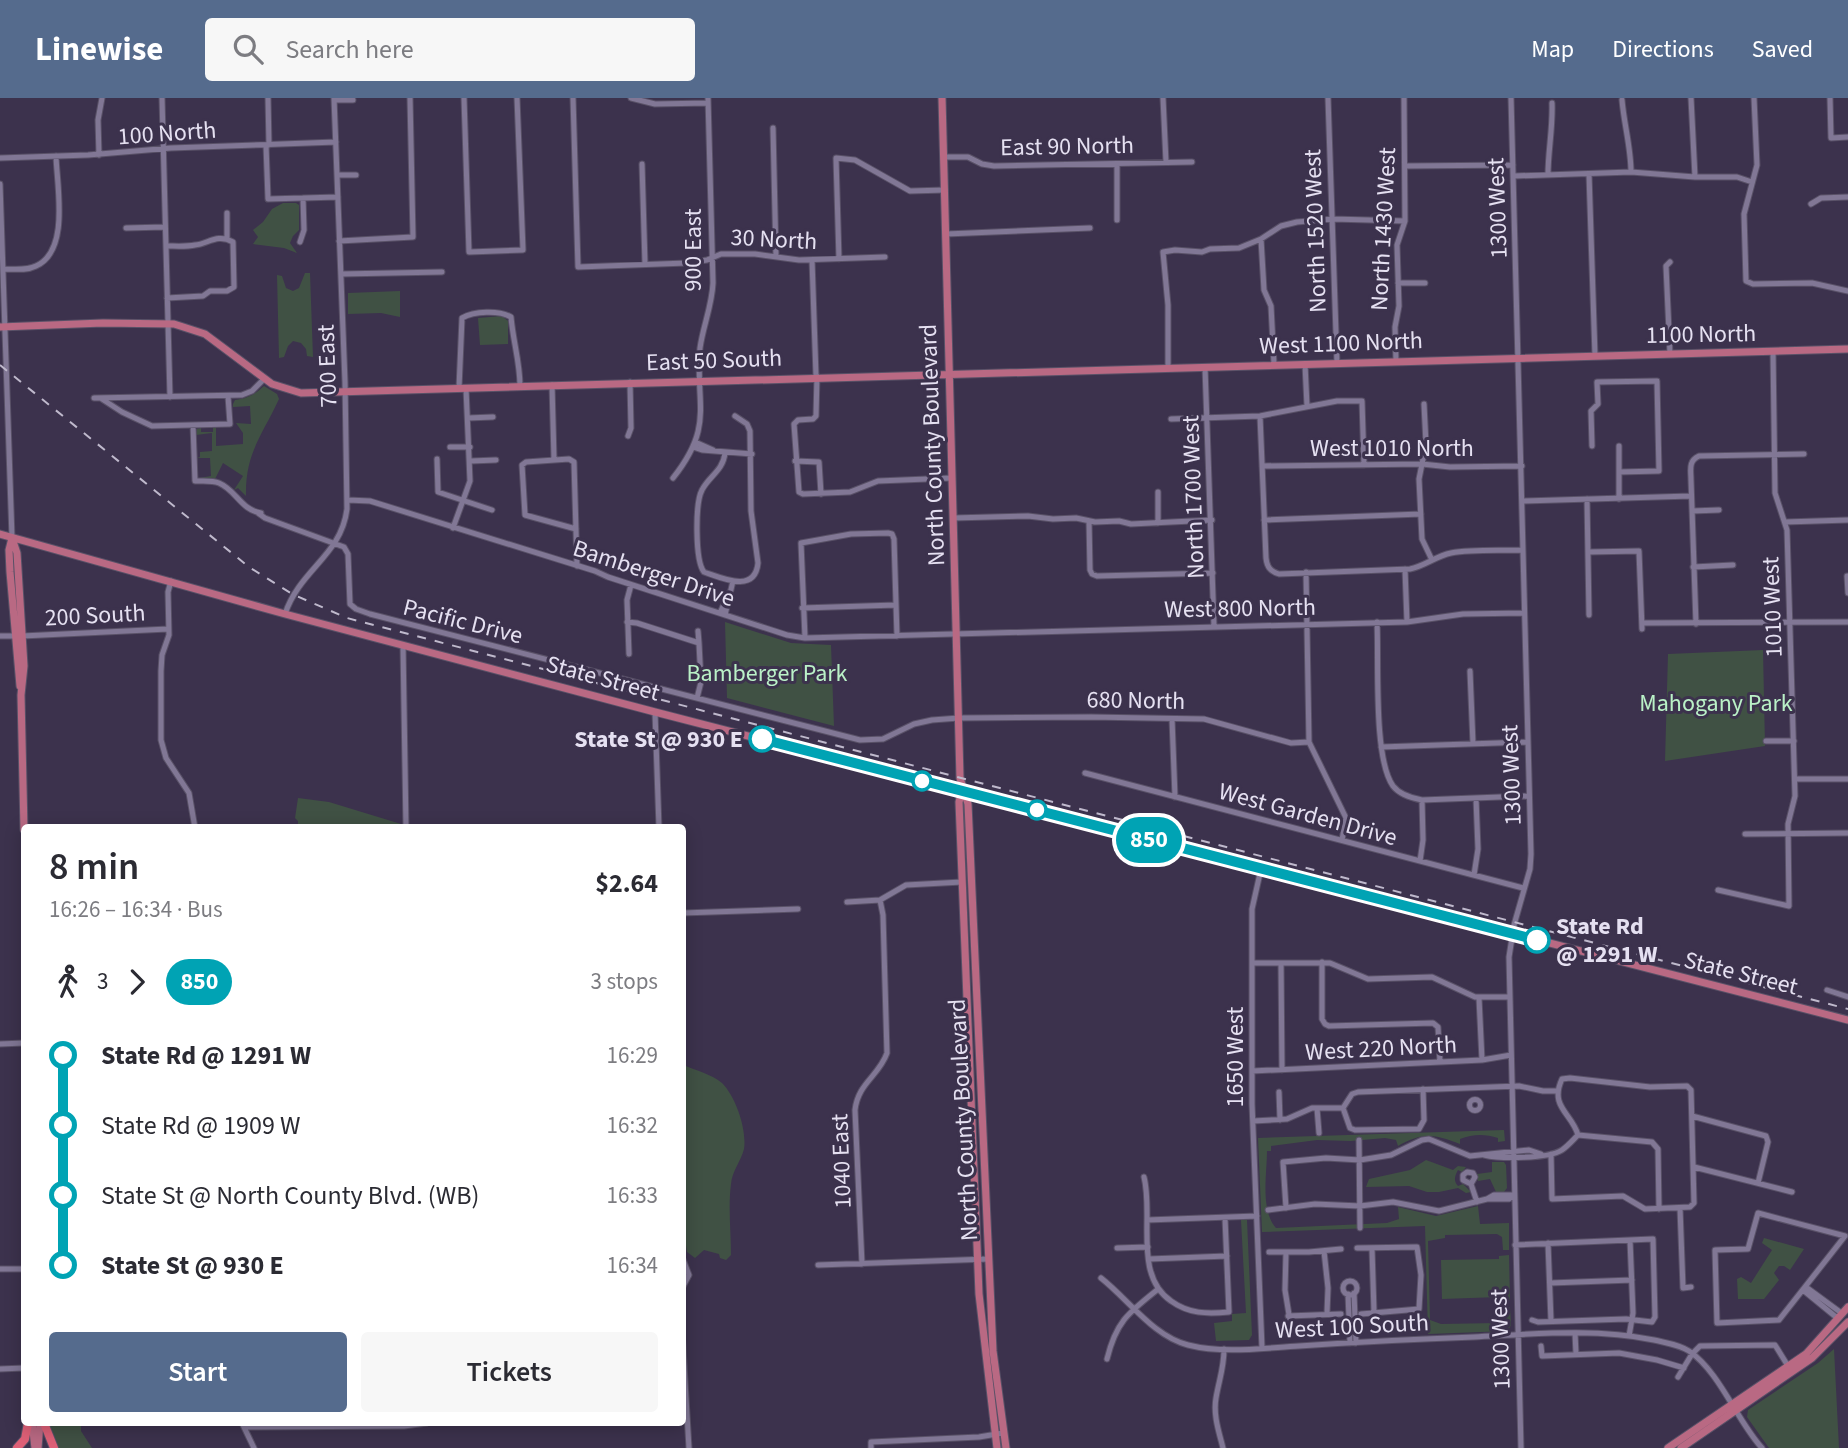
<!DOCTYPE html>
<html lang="en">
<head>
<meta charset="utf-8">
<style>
  body { margin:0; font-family:"Source Sans 3",sans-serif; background:#f7f7f7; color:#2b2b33; height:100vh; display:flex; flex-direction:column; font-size:26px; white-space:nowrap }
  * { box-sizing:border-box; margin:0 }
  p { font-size:23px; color:#7c7c81 }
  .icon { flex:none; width:38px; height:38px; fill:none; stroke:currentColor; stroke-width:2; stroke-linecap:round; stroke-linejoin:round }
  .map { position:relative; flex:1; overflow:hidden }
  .details { position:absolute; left:21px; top:726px; width:665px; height:602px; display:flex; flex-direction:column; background:#fff; border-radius:7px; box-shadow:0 4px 18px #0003 }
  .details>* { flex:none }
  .badge { padding:0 14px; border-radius:23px; font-size:24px; line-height:46px }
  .map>.badge { position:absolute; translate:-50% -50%; box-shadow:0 0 0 4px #fff }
  .legs { display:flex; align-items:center; gap:10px; height:77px; padding:0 28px; font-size:23px }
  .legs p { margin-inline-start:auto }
  .summary { display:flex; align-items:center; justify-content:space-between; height:119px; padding:0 28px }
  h1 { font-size:38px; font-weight:600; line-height:52px }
  .action { display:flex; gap:14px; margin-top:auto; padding:14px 28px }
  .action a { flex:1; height:80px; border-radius:7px; background:#556b8d; color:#fff; font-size:28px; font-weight:600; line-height:80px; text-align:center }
  .action a+a { background:#f7f7f7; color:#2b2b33 }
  ul { padding:0 28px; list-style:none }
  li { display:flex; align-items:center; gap:24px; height:70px; font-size:26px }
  li i { display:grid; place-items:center; width:10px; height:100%; margin:0 9px; background:currentColor }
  li i::after { content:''; width:18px; height:18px; margin:-9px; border:5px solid; border-radius:50%; background:#fff }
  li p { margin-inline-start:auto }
  li:first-child i { background:linear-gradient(#0000 50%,currentColor 0) }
  li:last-child i { background:linear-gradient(currentColor 50%,#0000 0) }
  header { display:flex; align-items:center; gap:42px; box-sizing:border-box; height:98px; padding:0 35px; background:#556b8d; color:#fff }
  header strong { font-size:33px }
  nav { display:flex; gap:38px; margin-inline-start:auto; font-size:24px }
  .search { width:490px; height:63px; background:#f7f7f7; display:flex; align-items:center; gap:18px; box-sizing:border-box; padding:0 24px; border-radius:7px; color:#7c7c81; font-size:26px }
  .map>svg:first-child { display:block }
  .green { fill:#405144 }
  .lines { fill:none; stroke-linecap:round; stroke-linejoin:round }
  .minor-casing { stroke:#595167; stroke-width:7 }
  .major-casing { stroke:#595167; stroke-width:9 }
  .highway-casing { stroke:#595167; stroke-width:10 }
  .minor { stroke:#817795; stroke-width:5 }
  .major { stroke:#b96983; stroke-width:7 }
  .highway { stroke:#de6077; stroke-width:8 }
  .rail { stroke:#bfb9cc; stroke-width:2; stroke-dasharray:9 9; stroke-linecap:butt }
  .line-1-casing { stroke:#fff; stroke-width:16 }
  .line-1 { stroke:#00a3b4; stroke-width:10 }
  .stop-1-dot { fill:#fff; stroke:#00a3b4; stroke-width:3.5 }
  .labels { text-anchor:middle; stroke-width:6; stroke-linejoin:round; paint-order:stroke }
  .street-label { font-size:24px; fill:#e5e0f1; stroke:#3c324d }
  .park-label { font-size:24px; fill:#baf1c7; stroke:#3c324d }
  .stop-label { font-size:24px; font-weight:bold; fill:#e5e0f1; stroke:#3c324d; text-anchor:end }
</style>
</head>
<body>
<header>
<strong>Linewise</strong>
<div class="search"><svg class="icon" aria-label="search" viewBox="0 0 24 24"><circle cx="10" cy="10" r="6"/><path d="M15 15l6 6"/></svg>Search here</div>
<nav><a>Map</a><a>Directions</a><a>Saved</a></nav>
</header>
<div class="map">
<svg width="1848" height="1350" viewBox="0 0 1848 1350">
  <rect width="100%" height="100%" fill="#3c324d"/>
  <!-- green -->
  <path class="green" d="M283,105H296L299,107V132L293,138L290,145L297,155L284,150L253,146L258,139L253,132L263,124L272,111Z
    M305,175H310L313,259L307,258L306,251L301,245L293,243L288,248L284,259L279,260L277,177L282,178L286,190L293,193L299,190Z
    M400,193V219L381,215L348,216V195Z
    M502,218L508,223V246L480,247L478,220Z
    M264,288L277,296L279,301C262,338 245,355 246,398L238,390L234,392L243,378L223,365L215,381L199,380L211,378L210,360H197L200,359V354L212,353V335L196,337L197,331L201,330V334H213V329H216V348L243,346V335L236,325L251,326L250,308L233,309V306L235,302C248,300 254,297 264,288Z
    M725,524L791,545L831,547L834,628L727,600Z
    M1763,552L1765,648L1665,663L1668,556Z
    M298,700L329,704L401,726V730H298V723L295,720Z
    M683,967C695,972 711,976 722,985C736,999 747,1032 744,1051C741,1063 732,1073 731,1086C728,1109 731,1134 731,1157L726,1162L720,1160L719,1156L704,1152L695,1160L687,1154L682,1122Z
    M1504,1032L1505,1043L1498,1044V1040C1485,1036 1473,1036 1460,1041V1046C1435,1036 1422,1034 1398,1048L1396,1042L1385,1040L1351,1043L1317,1042L1271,1048V1053H1267C1267,1076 1260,1112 1276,1130L1387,1125L1399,1121L1398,1109L1436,1118L1478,1108L1480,1126L1509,1125V1152H1503L1502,1139L1497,1136L1445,1137V1140L1428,1143L1430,1222L1441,1226L1498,1225L1503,1221V1209H1510L1511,1227L1508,1233L1428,1236L1425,1128L1262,1134L1258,1040Z
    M1426,1062L1453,1072L1458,1068L1466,1069L1462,1074L1458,1072C1455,1077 1453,1083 1458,1088L1463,1086L1471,1094L1466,1095L1458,1090L1439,1094H1427L1409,1088L1366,1089L1369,1081L1410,1072Z
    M1492,1064H1504L1506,1067L1507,1090L1504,1094H1496L1490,1081L1478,1083L1477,1076L1492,1074Z
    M1241,1122H1247L1252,1237L1249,1242L1216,1243L1214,1225L1232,1223V1216L1246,1215Z
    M1764,1140L1804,1151L1790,1172L1784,1168H1779L1774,1175L1779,1182L1764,1201H1738L1737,1181L1741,1179L1751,1185L1772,1152L1762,1145Z
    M1509,1157L1510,1203H1500L1499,1199L1442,1201L1441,1162L1499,1161V1158Z
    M1834,1251L1839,1350H1769L1747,1319L1748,1312L1818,1265Z
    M49,1325H81V1333L92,1350H59Z"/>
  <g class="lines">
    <defs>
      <path id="minor" d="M162,0L170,299
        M268,0L269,47
        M464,0L469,154L523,152L517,0
        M573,0L578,169L687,165L707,162L721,156H755L799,162L885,159
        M631,0L655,6L708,5
        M1163,0L1166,64
        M1328,0L1337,265
        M1511,0L1531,756L1530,771L1514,827L1509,859L1521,1350
        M1691,0L1695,79
        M1754,0L1757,67L1744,116L1746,183L1753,186L1812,185L1848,193
        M1830,0L1831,40L1848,39
        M334,2H353
        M1622,2C1624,26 1631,50 1631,74
        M773,30L776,158
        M266,47L268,101L338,99
        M99,57L98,22L102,0
        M944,59H968L982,66L994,68L1192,64
        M0,60L88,57L171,50L336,44
        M642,66L645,166
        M1117,66V122
        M1406,68L1513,67
        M1589,76L1595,258
        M337,77H356
        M1548,77C1548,53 1553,30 1552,5
        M1514,78L1631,74L1695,79H1737L1752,84
        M0,86L12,440
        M1811,106L1821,100L1848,99
        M227,115V141
        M126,130L165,129
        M946,136L1090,130
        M1261,141L1264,192L1271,208L1274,266
        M339,143L413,139L410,0
        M300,144L304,132L303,100
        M166,148C175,148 186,149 195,147C208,146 217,135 233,144L234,189L227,193H210L203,198L167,200
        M839,161L836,60L855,62L910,93L945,92
        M812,162L816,278
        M1670,164L1666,168L1670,256
        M3,171C14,171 26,173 36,168C70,153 57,89 56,58
        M341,176L442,174
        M1398,185H1425
        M1396,263L1395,229L1399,208L1397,147L1405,123L1404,0
        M1305,266L1307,308
        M1205,269L1214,528
        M1168,270V207L1163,154L1175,152L1202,154L1210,151L1239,150L1261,141L1281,128L1297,124L1333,121L1405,123
        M817,278L816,318L813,321L798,322L794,326L799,394L803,396L850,394L878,383L952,380
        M552,287L554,361
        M459,290L462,220C474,213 499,212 511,219C513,243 520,264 520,288
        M94,300L242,297L252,293L264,281
        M102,301L122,314L152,328L230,326L228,298
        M1424,306L1426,346L1419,381L1422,441L1432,462
        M1260,318L1266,460C1267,469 1270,473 1279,476L1410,471C1425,468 1436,458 1451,455C1473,451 1499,453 1522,452
        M468,320L493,319
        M1171,321L1260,318L1337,303H1362L1364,367
        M193,327L195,383C203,383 212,382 219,385C236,392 241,412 261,415
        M628,338L631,330L630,284
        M695,344L713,352
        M1592,348L1591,313L1598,306L1597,284L1657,283L1659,373L1619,374
        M450,349H470
        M693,349L702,352L752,356
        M725,355C723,373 709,378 702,392C695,405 695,463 704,474C722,480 755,496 758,465L751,413L750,333L747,326L735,318
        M437,361L438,394L492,412
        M471,363L496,362
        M795,363L819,364L821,396
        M1262,368L1422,366L1450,369L1522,368
        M673,380C715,327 695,307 700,250C703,228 712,208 713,185L708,0
        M1158,394V425
        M1587,401L1589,517
        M1619,401V348
        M348,402L370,403L595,473L608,479L787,537L805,540L1407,524L1463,516L1524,515
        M1523,403L1691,398
        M1692,413L1719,412
        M258,415L265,420L344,449L348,456L350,506L356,511L370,516L860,642L883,641L914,626L932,622L959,620L1091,619L1204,621L1291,645L1309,644
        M953,420L1028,418L1053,421L1076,420L1095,424L1119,423L1131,426L1212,422
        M1264,422L1421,416
        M1089,423L1090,472L1092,476L1097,478L1213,475
        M1785,424L1848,422
        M453,430L470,383L466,290
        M576,431L525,417L522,367L526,364L569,361L574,364L577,468
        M1588,454L1639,453L1642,531
        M1693,469L1733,467
        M1405,471L1407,524
        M1306,474L1309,644L1346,720L1342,742
        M1847,478L1848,495
        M171,483L168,494L169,537L162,557L161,573V642L166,660L189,695L195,730
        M802,510L896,507
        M720,515L729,495
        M285,516C300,471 341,458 347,411L345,284L334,0
        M725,517L733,483
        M627,524L637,525L699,545L698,533
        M1377,524C1379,562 1373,660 1393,688C1400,697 1411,700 1422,702L1529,698
        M1642,525L1848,524
        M1696,526L1691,382C1691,372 1688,363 1699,358L1804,356
        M0,538H15
        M22,538L168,531
        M805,540L801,445L851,436L888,435L892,436L894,441L897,538
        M403,547L406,730
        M629,556L627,502L631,487
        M1470,573L1473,646
        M697,600L701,584L699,545
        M655,614L659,730
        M1172,621L1175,699
        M1766,643H1794
        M1381,649L1528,644
        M1085,675L1523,790
        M1795,681H1848
        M1745,736L1848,735
        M1420,763L1423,742L1422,702
        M1261,771L1252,811V1006L1262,1250
        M1474,777L1478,751L1476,700
        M1718,792L1789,808L1788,726L1795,698L1787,432L1775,395L1773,253
        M847,804L880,802L906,787L962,784
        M682,815L798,811
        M1322,864V921L1325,926L1329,928L1433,925L1438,929L1440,964
        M1252,865H1330L1368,881L1432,879L1475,899H1510
        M1281,865L1282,972
        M1827,892L1848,899
        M1479,900L1482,962
        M0,946L24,945
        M1252,973L1482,962L1511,957
        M1279,994L1280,1022
        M1469.5 1007a5.5 5.5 0 1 1 11 0a5.5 5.5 0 1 1-11 0Z
        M1317,1010L1319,1035
        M1343,1010L1352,996L1358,994L1519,988L1543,993H1558
        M1343,1010L1350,1030L1355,1032L1419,1031L1424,1022L1423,991
        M1692,1018L1766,1038L1768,1044L1758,1085
        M1253,1023L1287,1021L1312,1010H1343
        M1359,1042L1360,1130
        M1551,1056L1552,1101L1623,1098L1645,1111L1690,1109L1694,1105L1691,992L1687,988L1650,989L1570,980L1562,981C1549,1009 1572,1015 1578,1037
        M1484,1057C1500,1061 1548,1061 1562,1052C1568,1048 1573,1042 1578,1037L1652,1044L1658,1051L1659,1111
        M1694,1069L1792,1094
        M1144,1079C1154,1118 1133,1177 1171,1203C1189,1216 1207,1216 1229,1214L1225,1120
        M1471,1086L1475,1079L1473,1075L1467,1074L1463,1077V1082L1471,1086L1477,1104
        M1487,1101H1509L1514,1097
        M1286,1110L1283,1064L1326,1060L1360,1062L1391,1057L1422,1042L1429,1041L1470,1058L1529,1052L1541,1056
        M1680,1110L1683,1190L1691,1189
        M1268,1112L1315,1106L1360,1108L1393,1104L1439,1113L1487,1101L1494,1097H1514
        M1758,1115L1845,1138L1779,1222L1717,1225L1715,1152L1748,1151Z
        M1147,1122L1257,1118
        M1548,1145L1551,1223
        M1515,1147L1653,1141L1655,1219L1652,1224L1626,1221L1538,1224L1532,1222
        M1117,1150L1148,1149
        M1357,1150L1417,1149L1421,1177L1419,1211L1361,1216
        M1372,1151L1374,1214
        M1324,1153L1328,1190L1327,1215
        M1269,1154H1309L1341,1151
        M1286,1154L1285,1192L1292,1235
        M682,1159L689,1177L682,1190
        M1149,1161L1227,1158
        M862,1166L855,1012C858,985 879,978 887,955L883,817L880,802
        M818,1167L989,1161
        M0,1171H24
        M1101,1180C1129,1202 1153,1238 1188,1247C1223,1256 1264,1250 1299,1248C1358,1244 1416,1241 1474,1239C1534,1236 1595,1230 1654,1242C1666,1245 1678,1246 1689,1253C1720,1274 1737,1323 1762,1350
        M1343 1190a7 7 0 1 1 14 0a7 7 0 1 1-14 0Z
        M1550,1185L1632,1182
        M1806,1189L1840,1214L1841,1217
        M1803,1192L1836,1219L1839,1218
        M1354,1195L1356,1245
        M1348,1196L1350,1245
        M1288,1218L1341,1216
        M682,1233L689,1350
        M1575,1235L1576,1256
        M1629,1238L1633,1215L1630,1142
        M1541,1248L1542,1258L1619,1255L1657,1262L1684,1270
        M1107,1261C1116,1224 1128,1215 1157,1192
        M0,1271L24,1270
        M1678,1279L1692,1256L1700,1248L1775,1247L1788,1268
        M242,1325L254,1350
        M245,1329L404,1328L427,1325
        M871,1350V1344L979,1339L1003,1335
        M1223,1350C1219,1334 1213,1317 1216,1300C1219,1282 1224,1270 1224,1251"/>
      <path id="major" d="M942,0L960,680L968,706L993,1253L1006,1350
        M0,229L103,225L174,226L205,236L272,286L301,295L1848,251
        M0,436L285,516L655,614L1848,922
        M12,440L17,455L24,568L21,597L24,732
        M12,440L9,452L10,474L20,588
        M962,693L959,704L979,1196L997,1350
        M32,1325L35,1350
        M38,1350L40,1325
        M1668,1350L1806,1256L1848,1209
        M1681,1350L1812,1260L1848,1224"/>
      <path id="highway" d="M44,1325L54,1350
        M17,1350L25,1341L28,1325"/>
    </defs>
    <!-- minor casing -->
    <use href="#minor" class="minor-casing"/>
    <!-- major casing -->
    <use href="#major" class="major-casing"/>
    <!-- highway casing -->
    <use href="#highway" class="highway-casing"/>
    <!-- minor -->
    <use href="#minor" class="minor"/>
    <!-- major -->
    <use href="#major" class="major"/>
    <!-- highway -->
    <use href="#highway" class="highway"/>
    <!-- rail -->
    <path class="rail" d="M0,267L249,469L292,496L347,520L1848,911"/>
  </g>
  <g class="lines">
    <defs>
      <path id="line-1" d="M762,641L1537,842"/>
    </defs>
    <!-- line-1 casing -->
    <use href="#line-1" class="line-1-casing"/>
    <!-- line-1 -->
    <use href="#line-1" class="line-1"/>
  </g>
  <!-- markers -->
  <g class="stop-1-dot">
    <circle cx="762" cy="641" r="12"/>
    <circle cx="922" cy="683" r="9"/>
    <circle cx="1037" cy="712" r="9"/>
    <circle cx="1537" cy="842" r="12"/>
  </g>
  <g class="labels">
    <!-- street labels -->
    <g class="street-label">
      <text transform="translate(167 35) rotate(-4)" y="8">100 North</text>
      <text transform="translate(1067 48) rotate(-1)" y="8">East 90 North</text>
      <text transform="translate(1497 110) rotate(-92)" y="8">1300 West</text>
      <text transform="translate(1383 131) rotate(-87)" y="8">North 1430 West</text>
      <text transform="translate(1315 133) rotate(-92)" y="8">North 1520 West</text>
      <text transform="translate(774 141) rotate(3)" y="8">30 North</text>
      <text transform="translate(693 152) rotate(-90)" y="8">900 East</text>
      <text transform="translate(1701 236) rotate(-1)" y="8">1100 North</text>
      <text transform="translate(1341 245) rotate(-2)" y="8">West 1100 North</text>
      <text transform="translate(714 262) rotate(-2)" y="8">East 50 South</text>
      <text transform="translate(327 268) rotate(-92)" y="8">700 East</text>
      <text transform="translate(932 347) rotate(-92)" y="8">North County Boulevard</text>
      <text x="1392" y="358">West 1010 North</text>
      <text transform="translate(1193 399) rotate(-92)" y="8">North 1700 West</text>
      <text transform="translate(654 475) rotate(18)" y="8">Bamberger Drive</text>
      <text transform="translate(1772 509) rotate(-92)" y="8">1010 West</text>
      <text transform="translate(1240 510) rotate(-1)" y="8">West 800 North</text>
      <text transform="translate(95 517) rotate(-3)" y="8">200 South</text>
      <text transform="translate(463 523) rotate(14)" y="8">Pacific Drive</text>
      <text transform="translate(603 580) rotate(15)" y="8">State Street</text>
      <text transform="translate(1136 602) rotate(1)" y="8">680 North</text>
      <text transform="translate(1511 677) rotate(-92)" y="8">1300 West</text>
      <text transform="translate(1308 716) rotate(15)" y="8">West Garden Drive</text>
      <text transform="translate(1741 875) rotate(14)" y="8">State Street</text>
      <text transform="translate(1381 950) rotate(-3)" y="8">West 220 North</text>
      <text transform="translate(1235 959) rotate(-90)" y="8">1650 West</text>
      <text transform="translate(963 1022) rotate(-93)" y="8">North County Boulevard</text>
      <text transform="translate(841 1063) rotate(-92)" y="8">1040 East</text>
      <text transform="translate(1352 1228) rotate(-3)" y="8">West 100 South</text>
      <text transform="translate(1500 1241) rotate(-92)" y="8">1300 West</text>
    </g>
    <!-- park labels -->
    <g class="park-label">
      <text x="767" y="583">Bamberger Park</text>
      <text x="1716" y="613">Mahogany Park</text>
    </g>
    <!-- stop labels -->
    <g class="stop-label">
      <text x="743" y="649">State St @ 930 E</text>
      <text x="1556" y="836" text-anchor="start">State Rd<tspan x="1556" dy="28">@ 1291 W</tspan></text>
    </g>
  </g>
</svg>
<b class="badge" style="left:1149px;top:742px;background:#00a3b4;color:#fff">850</b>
<section class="details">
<div class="summary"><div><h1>8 min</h1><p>16:26 – 16:34 · Bus</p></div><b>$2.64</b></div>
<div class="legs"><svg class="icon" aria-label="walk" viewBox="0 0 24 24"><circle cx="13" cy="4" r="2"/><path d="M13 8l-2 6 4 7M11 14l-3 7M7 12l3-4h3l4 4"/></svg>3<svg class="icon" aria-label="forward" viewBox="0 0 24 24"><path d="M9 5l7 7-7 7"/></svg><b class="badge" style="background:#00a3b4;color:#fff">850</b><p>3 stops</p></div>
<ul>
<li><i style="color:#00a3b4"></i><b>State Rd @ 1291 W</b><p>16:29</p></li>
<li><i style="color:#00a3b4"></i><span>State Rd @ 1909 W</span><p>16:32</p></li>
<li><i style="color:#00a3b4"></i><span>State St @ North County Blvd. (WB)</span><p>16:33</p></li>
<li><i style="color:#00a3b4"></i><b>State St @ 930 E</b><p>16:34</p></li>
</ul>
<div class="action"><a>Start</a><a>Tickets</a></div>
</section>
</div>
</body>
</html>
